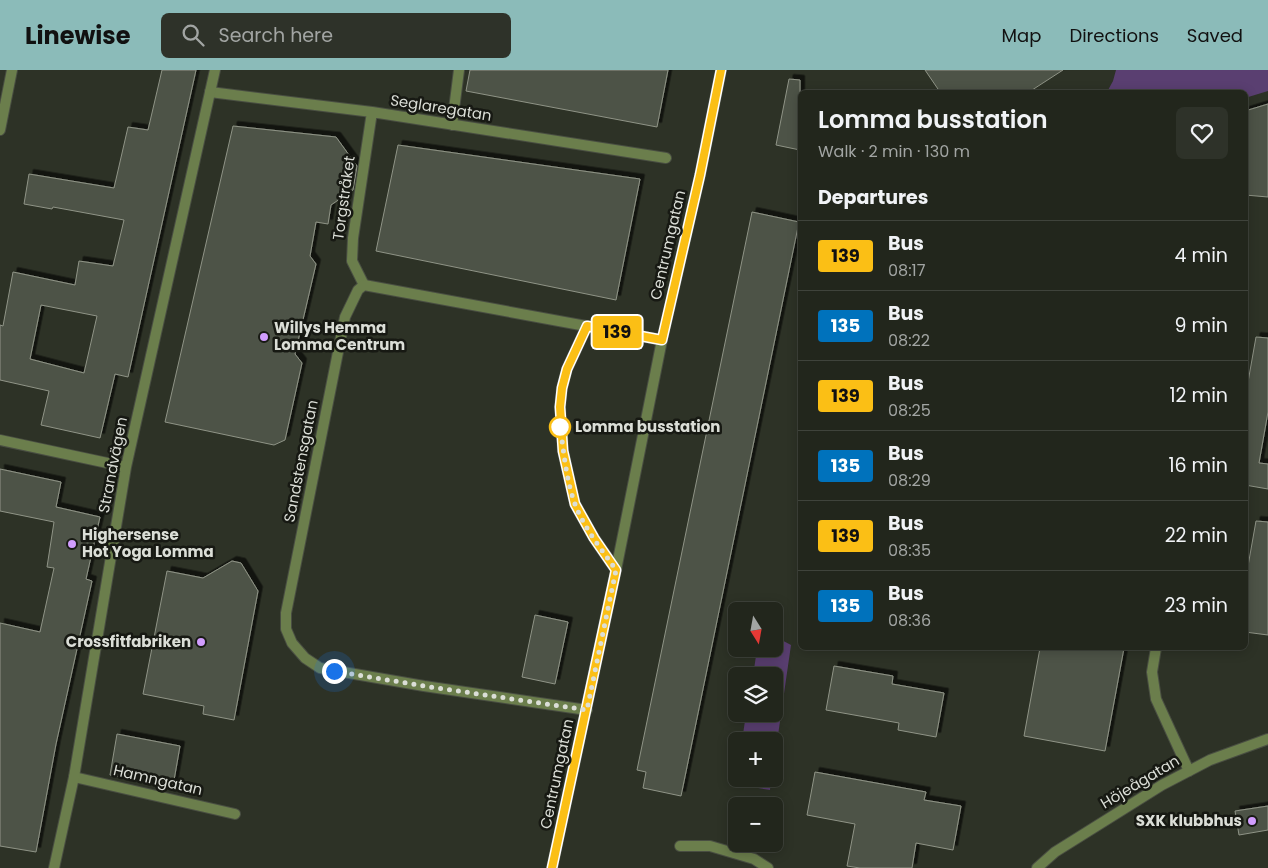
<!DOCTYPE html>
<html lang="en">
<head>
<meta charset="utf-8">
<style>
  body { margin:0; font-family:Poppins,sans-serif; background:#2e3229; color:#f1f3f6; height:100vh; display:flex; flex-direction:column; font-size:19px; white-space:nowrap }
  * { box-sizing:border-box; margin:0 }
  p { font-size:16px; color:#a2a5a3 }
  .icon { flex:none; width:28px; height:28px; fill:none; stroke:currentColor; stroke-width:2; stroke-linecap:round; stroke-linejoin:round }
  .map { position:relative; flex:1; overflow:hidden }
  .sheet { position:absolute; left:798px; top:20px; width:450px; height:560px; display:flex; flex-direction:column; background:#22261c; border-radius:8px; box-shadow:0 2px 12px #0003,0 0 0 1px #3f433b }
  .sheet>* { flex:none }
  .badge { padding:0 10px; border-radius:4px; font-size:18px; line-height:32px }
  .needle { width:32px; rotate:169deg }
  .fabs { position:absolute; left:728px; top:532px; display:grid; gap:10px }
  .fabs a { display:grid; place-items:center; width:55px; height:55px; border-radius:8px; background:#22261c; box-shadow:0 2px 12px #0003,0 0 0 1px #3f433b; font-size:25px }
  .you { position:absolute; width:25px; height:25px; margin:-12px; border:4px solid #fff; border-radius:50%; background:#1a73e8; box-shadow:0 0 0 8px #1a73e833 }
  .map>.badge { position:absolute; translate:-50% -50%; box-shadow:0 0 0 2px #fff }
  h2 { padding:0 20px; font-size:19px; line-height:45px }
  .round { display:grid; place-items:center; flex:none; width:52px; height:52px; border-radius:8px; background:#2e3229 }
  .overview { display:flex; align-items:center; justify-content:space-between; height:85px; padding:0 20px }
  h1 { font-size:24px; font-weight:600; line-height:38px }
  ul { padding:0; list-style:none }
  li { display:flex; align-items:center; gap:15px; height:70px; padding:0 20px; border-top:1px solid #3f433b }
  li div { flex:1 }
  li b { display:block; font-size:19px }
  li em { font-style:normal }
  li .badge { min-width:55px; font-weight:700; text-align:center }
  header { display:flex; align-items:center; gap:30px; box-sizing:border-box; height:70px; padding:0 25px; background:#8bbbb9; color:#111 }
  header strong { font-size:24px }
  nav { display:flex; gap:28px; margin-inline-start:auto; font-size:18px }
  .search { width:350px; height:45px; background:#2e3229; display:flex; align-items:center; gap:12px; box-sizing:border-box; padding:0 18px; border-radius:8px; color:#a2a5a3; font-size:19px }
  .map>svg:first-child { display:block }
  .green { fill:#5a3f71 }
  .building { fill:#4e5346; stroke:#8f9487; fill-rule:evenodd; filter:url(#shadow) }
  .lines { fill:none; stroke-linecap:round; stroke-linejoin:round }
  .service-casing { stroke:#494e42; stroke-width:12 }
  .pedestrian-casing { stroke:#494e42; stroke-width:12 }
  .minor-casing { stroke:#494e42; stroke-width:12 }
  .tertiary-casing { stroke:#494e42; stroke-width:12 }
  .service { stroke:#6b7e4c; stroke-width:10 }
  .pedestrian { stroke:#6b7e4c; stroke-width:10 }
  .minor { stroke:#6b7e4c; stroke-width:10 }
  .tertiary { stroke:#6b7e4c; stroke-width:10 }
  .line-casing { stroke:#fff; stroke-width:11 }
  .line { stroke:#fbbf15; stroke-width:8 }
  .walk { stroke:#dbded7; stroke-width:5; stroke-dasharray:0 9 }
  .poi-dot { fill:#d19dfe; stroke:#171913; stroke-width:2 }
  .stop-dot { fill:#fff; stroke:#fbbf15; stroke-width:2.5 }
  .labels { text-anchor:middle; stroke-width:5; stroke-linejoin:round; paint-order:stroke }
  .street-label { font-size:15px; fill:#dbded7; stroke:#171913 }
  .poi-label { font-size:15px; font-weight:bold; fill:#dbded7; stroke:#171913; text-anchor:start }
  .stop-label { font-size:15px; font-weight:bold; fill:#dbded7; stroke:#171913; text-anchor:start }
</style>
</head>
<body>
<header>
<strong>Linewise</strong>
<div class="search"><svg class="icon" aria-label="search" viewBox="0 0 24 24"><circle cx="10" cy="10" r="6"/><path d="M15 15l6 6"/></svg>Search here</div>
<nav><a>Map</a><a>Directions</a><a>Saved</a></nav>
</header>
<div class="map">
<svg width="1268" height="798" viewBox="0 0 1268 798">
  <defs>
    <filter id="shadow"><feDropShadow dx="4.5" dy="-4.5" stdDeviation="0" flood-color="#0009"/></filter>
  </defs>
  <rect width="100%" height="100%" fill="#2d3226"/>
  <!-- green -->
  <path class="green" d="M1116,0H1268V21L1245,28V22H1107L1113,11Z
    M774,566L791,575L774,693V671H742L746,644H774V606H753L757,579H774Z
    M736,705V709H771L770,720L735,714Z"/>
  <!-- building -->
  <path class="building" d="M162,0H196L128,307L115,304L100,368L41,355L49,321L0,310V255L3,256L13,202L75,215L79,191L113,196L124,150L53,137L52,139L24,134L29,104L114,118L128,57L148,60ZM41,235L97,246L84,303L30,289Z
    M470,0H668L657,57L466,21Z
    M925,0H1063L1029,22H940Z
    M789,9L800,10V80L776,75Z
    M1268,34V127L1245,125V41Z
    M233,56L336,67L357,96L353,120L331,135L328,154L316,152L310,186L316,194L295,284L302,293L285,370L274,375L165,352Z
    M398,75L640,109L616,230L376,181Z
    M752,142L799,152L681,726L643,718L646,702L637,700Z
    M1256,267L1268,268V342L1259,393L1268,394V419L1245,415V329Z
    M0,399L61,412L56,437L100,447L86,509L92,511L56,674L36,782L0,776V553L40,562L54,498L47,497L54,452L0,441Z
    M1256,451L1268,452V565L1245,562V513Z
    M232,491L241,493L258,521L234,650L203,644L204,636L143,624L167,501L203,508Z
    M535,545L568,552L555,614L522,607Z
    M1040,578H1124L1105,681L1024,666Z
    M834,596L893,606L892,614L944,623L936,667L898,660L899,653L826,640Z
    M117,664L180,676L173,716L110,705Z
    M815,702L926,722L924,730L961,736L953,780L916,773L912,798H860L847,796L855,754L807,745Z
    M1268,736V760L1239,765L1235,741Z"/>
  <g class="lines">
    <defs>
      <path id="service" d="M587,256L567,299L562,318L560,337L563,381L575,434L594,468L616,500
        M1156,578L1152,602L1156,629L1189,701
        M680,776H710L754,789L768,798"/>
      <path id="pedestrian" d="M210,22L372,42L666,88
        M452,55L459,0
        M364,215L352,191L353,168L372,42
        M74,707L235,744"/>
      <path id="minor" d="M0,60L12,0
        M0,370L126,397
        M587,640L424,616L320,598L305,588L292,573L286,559V543L345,247L358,220L364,215L662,270
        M54,798L74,707L126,397L215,0
        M1037,798L1055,782L1162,715L1210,690L1268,669"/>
      <path id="tertiary" d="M552,798L616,500L662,270L700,105L721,0"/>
    </defs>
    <!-- service casing -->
    <use href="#service" class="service-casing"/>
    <!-- pedestrian casing -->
    <use href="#pedestrian" class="pedestrian-casing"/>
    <!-- minor casing -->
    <use href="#minor" class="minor-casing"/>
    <!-- tertiary casing -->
    <use href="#tertiary" class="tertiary-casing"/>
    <!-- service -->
    <use href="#service" class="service"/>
    <!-- pedestrian -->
    <use href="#pedestrian" class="pedestrian"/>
    <!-- minor -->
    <use href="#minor" class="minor"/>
    <!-- tertiary -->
    <use href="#tertiary" class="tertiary"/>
  </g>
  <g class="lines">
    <defs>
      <path id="line" d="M552,798L616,500L594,468L575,434L563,381L560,337L562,318L567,299L587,256L662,270L700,105L721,0"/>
    </defs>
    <!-- line casing -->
    <use href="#line" class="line-casing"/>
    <!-- line -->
    <use href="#line" class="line"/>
    <!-- walk -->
    <path class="walk" d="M334,601L424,616L587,640L616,500C602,480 584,458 575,434C566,410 564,382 560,357"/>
  </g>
  <!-- markers -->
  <g class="poi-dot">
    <circle cx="264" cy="267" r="5"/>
    <circle cx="72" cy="474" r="5"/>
    <circle cx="201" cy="572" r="5"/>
    <circle cx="1252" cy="751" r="5"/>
  </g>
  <circle class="stop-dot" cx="560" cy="357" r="10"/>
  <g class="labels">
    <!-- street labels -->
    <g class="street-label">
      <text transform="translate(441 38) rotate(9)" y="5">Seglaregatan</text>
      <text transform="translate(344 128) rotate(-82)" y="5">Torgstråket</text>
      <text transform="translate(668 175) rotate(-77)" y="5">Centrumgatan</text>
      <text transform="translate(301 391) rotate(-79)" y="5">Sandstensgatan</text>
      <text transform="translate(113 395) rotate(-79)" y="5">Strandvägen</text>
      <text transform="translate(557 704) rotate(-78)" y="5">Centrumgatan</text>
      <text transform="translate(158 710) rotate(13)" y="5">Hamngatan</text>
      <text transform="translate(1140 712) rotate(-31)" y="5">Höjeågatan</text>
    </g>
    <!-- poi labels -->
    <g class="poi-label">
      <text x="274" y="263">Willys Hemma<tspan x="274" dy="17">Lomma Centrum</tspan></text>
      <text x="82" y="470">Highersense<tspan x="82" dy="17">Hot Yoga Lomma</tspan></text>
      <text x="191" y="577" text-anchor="end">Crossfitfabriken</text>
      <text x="1242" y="756" text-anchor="end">SXK klubbhus</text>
    </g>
    <!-- stop labels -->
    <g class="stop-label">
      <text x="575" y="362">Lomma busstation</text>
    </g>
  </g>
</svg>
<div class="fabs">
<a><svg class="needle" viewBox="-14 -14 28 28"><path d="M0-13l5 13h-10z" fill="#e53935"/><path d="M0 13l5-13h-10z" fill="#a2a5a3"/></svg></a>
<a><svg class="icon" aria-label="layers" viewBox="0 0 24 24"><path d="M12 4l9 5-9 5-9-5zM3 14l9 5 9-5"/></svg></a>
<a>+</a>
<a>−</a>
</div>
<div class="you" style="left:334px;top:601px"></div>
<b class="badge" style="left:617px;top:262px;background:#fbbf15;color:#111">139</b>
<section class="sheet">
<div class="overview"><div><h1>Lomma busstation</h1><p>Walk · 2 min · 130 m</p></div><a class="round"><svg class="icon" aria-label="heart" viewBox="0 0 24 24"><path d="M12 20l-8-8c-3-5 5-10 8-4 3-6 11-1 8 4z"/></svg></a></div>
<h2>Departures</h2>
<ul>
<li><span class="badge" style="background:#fbbf15;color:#111">139</span><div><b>Bus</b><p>08:17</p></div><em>4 min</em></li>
<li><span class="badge" style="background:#0072bc;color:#fff">135</span><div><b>Bus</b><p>08:22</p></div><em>9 min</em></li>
<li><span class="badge" style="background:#fbbf15;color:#111">139</span><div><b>Bus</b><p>08:25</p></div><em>12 min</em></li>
<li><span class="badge" style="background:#0072bc;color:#fff">135</span><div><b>Bus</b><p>08:29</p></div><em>16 min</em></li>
<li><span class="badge" style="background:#fbbf15;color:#111">139</span><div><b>Bus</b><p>08:35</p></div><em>22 min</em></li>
<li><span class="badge" style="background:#0072bc;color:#fff">135</span><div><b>Bus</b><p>08:36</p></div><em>23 min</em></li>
</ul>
</section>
</div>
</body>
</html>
